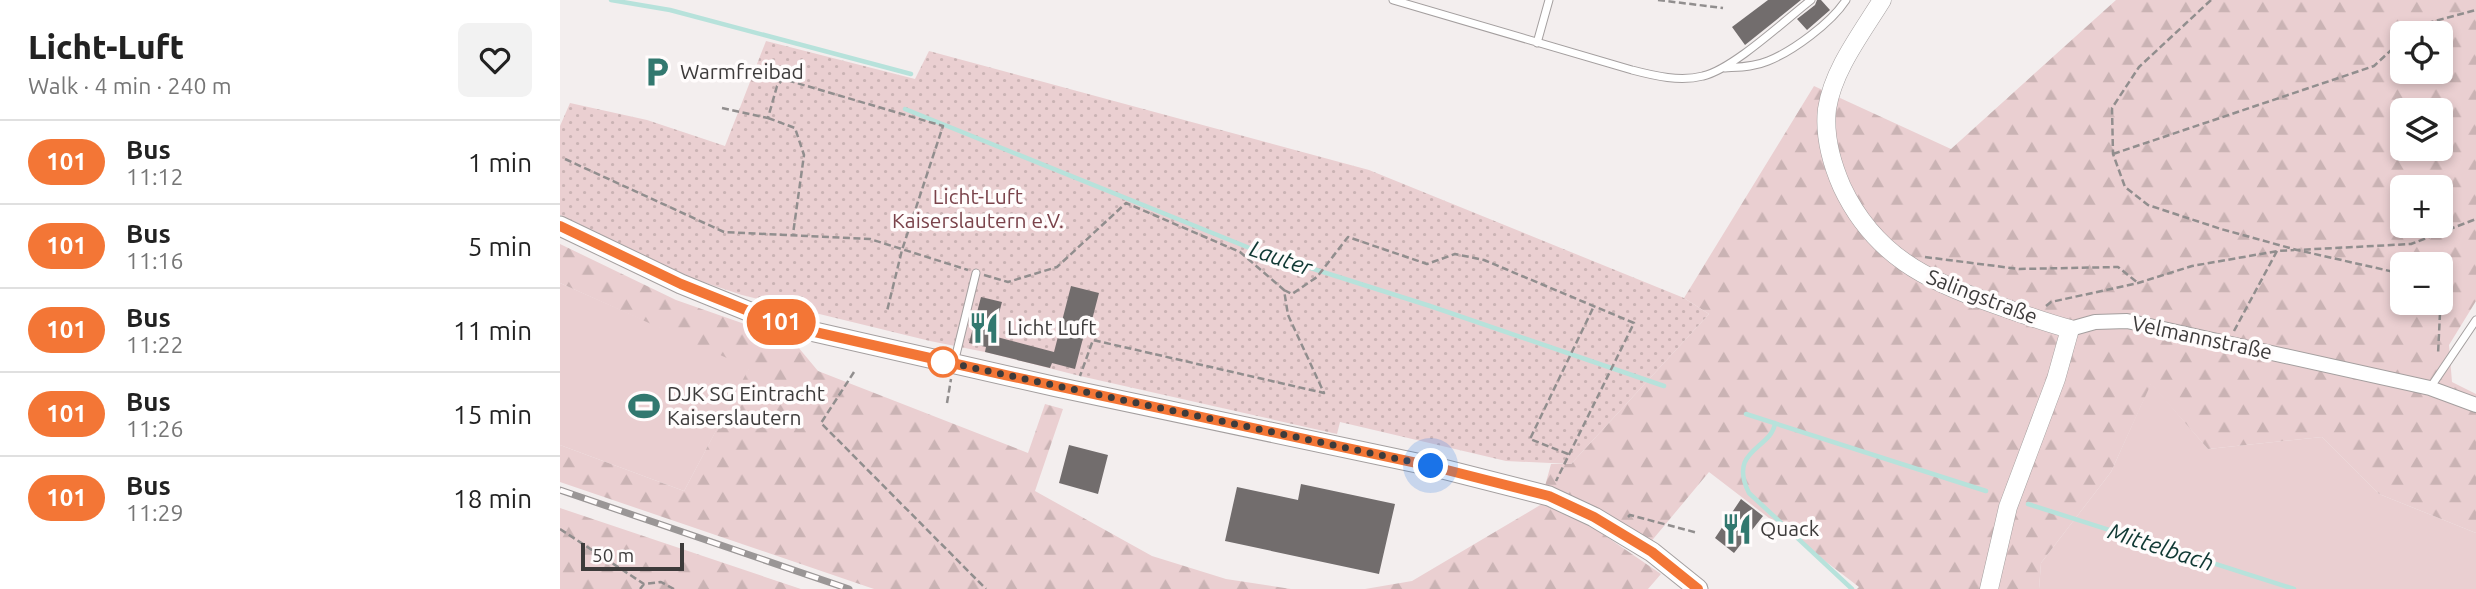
<!DOCTYPE html>
<html lang="en">
<head>
<meta charset="utf-8">
<style>
  body { margin:0; font-family:Ubuntu,sans-serif; background:#f2f2f2; color:#222; height:100vh; display:flex; flex-direction:column; font-size:26px; white-space:nowrap }
  * { box-sizing:border-box; margin:0 }
  p { font-size:23px; color:#767676 }
  .icon { flex:none; width:38px; height:38px; fill:none; stroke:currentColor; stroke-width:2; stroke-linecap:round; stroke-linejoin:round }
  .map { position:relative; flex:1; overflow:hidden }
  .details { display:flex; flex-direction:column; background:#fff; width:560px }
  .details>* { flex:none }
  .badge { padding:0 14px; border-radius:23px; font-size:24px; line-height:46px }
  .buttons { position:absolute; left:1830px; top:21px; display:grid; gap:14px }
  .buttons a { display:grid; place-items:center; width:63px; height:63px; border-radius:10px; background:#fff; box-shadow:0 4px 10px #0003; font-size:35px }
  .scale { position:absolute; left:21px; bottom:18px; width:103px; box-sizing:border-box; padding-left:7px; border:4px solid #3d3b3b; border-top:0; font-size:19px; line-height:24px; white-space:nowrap; color:#3d3b3b; -webkit-text-stroke:5px #fffcfc; paint-order:stroke }
  .you { position:absolute; width:35px; height:35px; margin:-18px; border:5px solid #fff; border-radius:50%; background:#1a73e8; box-shadow:0 0 0 10px #1a73e833 }
  .map>.badge { position:absolute; translate:-50% -50%; box-shadow:0 0 0 4px #fff }
  .round { display:grid; place-items:center; flex:none; width:74px; height:74px; border-radius:10px; background:#f2f2f2 }
  .headline { display:flex; align-items:center; justify-content:space-between; height:119px; padding:0 28px }
  h1 { font-size:33px; font-weight:800; line-height:52px }
  ul { padding:0; list-style:none }
  li { display:flex; align-items:center; gap:21px; height:84px; padding:0 28px; border-top:2px solid #e0e0e0 }
  li div { flex:1 }
  li b { display:block; font-size:26px }
  li em { font-style:normal }
  li .badge { min-width:77px; font-weight:700; text-align:center }
  main { display:flex; flex:1; min-height:0 }
  .map>svg:first-child { display:block }
  .grass { fill:#eacfd1 }
  .forest { fill:url(#forest-firs); fill-rule:evenodd }
  .garden { fill:url(#garden-dots) }
  .lines { fill:none; stroke-linecap:round; stroke-linejoin:round }
  .stream { stroke:#b7e2db; stroke-width:4.5 }
  .building { fill:#726d6d }
  .service-casing { stroke:#a49f9f; stroke-width:9 }
  .minor-casing { stroke:#a49f9f; stroke-width:16 }
  .tertiary-casing { stroke:#a49f9f; stroke-width:19 }
  .secondary-casing { stroke:#a49f9f; stroke-width:21 }
  .path { stroke:#918e8e; stroke-width:2.5; stroke-dasharray:7 3.5; stroke-linecap:butt }
  .service { stroke:#fff; stroke-width:7 }
  .minor { stroke:#fff; stroke-width:14 }
  .tertiary { stroke:#fff; stroke-width:18 }
  .secondary { stroke:#fff; stroke-width:19 }
  .rail-casing { stroke:#9a9696; stroke-width:7 }
  .rail { stroke:#fffcfc; stroke-width:4.5; stroke-dasharray:13; stroke-linecap:butt }
  .line-casing { stroke:#fff; stroke-width:16 }
  .line { stroke:#f37636; stroke-width:10 }
  .walk { stroke:#3d3b3b; stroke-width:7; stroke-dasharray:0 12.6 }
  .stop-dot { fill:#fff; stroke:#f37636; stroke-width:3.5 }
  .labels { text-anchor:middle; stroke-width:7; stroke-linejoin:round; paint-order:stroke }
  .poi-label { font-size:21px; fill:#3d3b3b; stroke:#fffcfc; text-anchor:start }
  .park-label { font-size:21px; fill:#7a424a; stroke:#fffcfc }
  .street-label { font-size:21px; fill:#3d3b3b; stroke:#fffcfc }
  .water-label { font-size:23px; font-style:italic; fill:#0f3833; stroke:#fffcfc }
</style>
</head>
<body>
<main>
<section class="details">
<div class="headline"><div><h1>Licht-Luft</h1><p>Walk · 4 min · 240 m</p></div><a class="round"><svg class="icon" aria-label="heart" viewBox="0 0 24 24"><path d="M12 20l-8-8c-3-5 5-10 8-4 3-6 11-1 8 4z"/></svg></a></div>
<ul>
<li><span class="badge" style="background:#f37636;color:#fff">101</span><div><b>Bus</b><p>11:12</p></div><em>1 min</em></li>
<li><span class="badge" style="background:#f37636;color:#fff">101</span><div><b>Bus</b><p>11:16</p></div><em>5 min</em></li>
<li><span class="badge" style="background:#f37636;color:#fff">101</span><div><b>Bus</b><p>11:22</p></div><em>11 min</em></li>
<li><span class="badge" style="background:#f37636;color:#fff">101</span><div><b>Bus</b><p>11:26</p></div><em>15 min</em></li>
<li><span class="badge" style="background:#f37636;color:#fff">101</span><div><b>Bus</b><p>11:29</p></div><em>18 min</em></li>
</ul>
</section>
<div class="map">
<svg width="1916" height="589" viewBox="0 0 1916 589">
  <defs>
    <pattern id="forest-firs" width="22" height="20" patternUnits="userSpaceOnUse" patternTransform="scale(1.75)"><rect width="22" height="20" fill="#eacfd1"/><path d="M5 1l3.5 6h-7zM16 11l3.5 6h-7z" fill="#cab3b4"/></pattern>
    <pattern id="garden-dots" width="8" height="8" patternUnits="userSpaceOnUse" patternTransform="scale(1.75)"><rect width="8" height="8" fill="#eacfd1"/><path d="M2 2h.1M6 6h.1" fill="none" stroke="#cab3b4" stroke-width="1.8" stroke-linecap="round"/></pattern>
  </defs>
  <rect width="100%" height="100%" fill="#f3eeee"/>
  <!-- grass -->
  <path class="grass" d="M0,283L190,367L124,491L0,445Z
    M1591,383L1648,449L1762,437L1819,494L1916,533V589H1479L1481,563L1551,472Z"/>
  <!-- forest -->
  <path class="forest" d="M1556,0H1916V301L1889,345L1892,382L1916,394V533L1819,494L1762,437L1648,449L1591,384L1551,472L1481,563L1479,589H1297L1299,587L1149,472L1089,544L985,486L991,464H1011L1149,314L1124,298L1254,86L1391,149ZM1843,33H1881V72H1843ZM1843,110H1881V149H1843ZM1843,187H1881V226H1843ZM1843,264H1881V303H1843Z
    M0,244L116,300L233,341L258,371L468,453L485,404L503,409L475,491L592,556L666,579L731,589H314L0,482V445L124,491L189,368L0,283Z
    M982,504L1028,524L1101,574L1088,589H805L852,581Z
    M0,508L241,589H0Z"/>
  <!-- garden -->
  <path class="garden" d="M206,41L355,79L369,51L809,170L1124,298L1149,314L1011,464L946,461L780,422L777,434L520,376L425,352L370,341L182,295L134,279L0,215V126L10,103L87,120L165,146Z"/>
  <g class="lines">
    <!-- stream -->
    <path class="stream" d="M51,0L110,10L351,74
      M345,109L697,251L870,306L1104,386
      M1186,414L1426,491
      M1215,423C1212,449 1167,449 1189,493L1292,589
      M1468,504L1734,589"/>
  </g>
  <!-- building -->
  <path class="building" d="M1208,0H1241L1185,45L1172,27Z
    M1257,0H1261L1270,10L1247,30L1237,19L1255,5Z
    M511,286L539,293L532,320L528,319L515,369L492,363L490,368L425,352L426,347L409,343L421,297L442,302L433,336L494,352Z
    M509,445L548,455L538,494L499,483Z
    M741,484L835,504L819,574L665,541L677,487L738,500Z
    M1181,499L1203,516L1174,553L1155,538Z"/>
  <g class="lines">
    <defs>
      <path id="service" d="M833,0L1072,70C1095,76 1120,82 1143,76C1173,69 1224,21 1251,0
        M977,43L989,0
        M1165,68C1179,67 1194,67 1208,61C1233,51 1271,23 1286,0
        M394,363L416,273
        M1870,388L1916,320"/>
      <path id="minor" d="M1510,329L1535,322L1567,321L1870,388L1916,405"/>
      <path id="tertiary" d="M1322,0C1301,34 1273,70 1267,109C1264,135 1272,164 1282,187C1314,255 1367,281 1434,304C1459,313 1484,322 1510,329L1496,379L1448,507L1429,589"/>
      <path id="secondary" d="M0,226L121,284L190,312L246,330L497,387L871,466L989,496L1034,517L1092,552L1138,589"/>
    </defs>
    <!-- service casing -->
    <use href="#service" class="service-casing"/>
    <!-- minor casing -->
    <use href="#minor" class="minor-casing"/>
    <!-- tertiary casing -->
    <use href="#tertiary" class="tertiary-casing"/>
    <!-- secondary casing -->
    <use href="#secondary" class="secondary-casing"/>
    <!-- path -->
    <path class="path" d="M1098,0L1163,8
      M1651,0L1579,67L1552,108L1553,154L1565,187L1588,205L1661,229L1737,250
      M1849,33L1856,26L1916,10
      M162,108L208,118L217,86L223,79L383,126L342,250L327,311
      M208,118L235,128L244,155L233,234
      M1553,154L1814,66L1843,39
      M5,159L164,232L310,239L408,270
      M1365,257L1459,269L1558,267L1578,283
      M1843,274L1737,250L1851,244L1916,219
      M424,275L448,282L497,267L566,203L680,252L724,290L728,315L764,393L533,340L520,376
      M724,290L732,294L757,277L788,237L867,264L895,254L924,260L1074,323L996,481
      M1877,303L1880,313L1878,355
      M1486,306L1491,302L1578,283L1632,266L1718,251L1734,250
      M1674,331L1717,251
      M294,372L261,423L426,589
      M387,403L391,379
      M1008,454L970,439L1034,306
      M1068,517L1070,515L1138,533
      M0,529L84,584
      M80,589L84,584L101,582L114,589"/>
    <!-- service -->
    <use href="#service" class="service"/>
    <!-- minor -->
    <use href="#minor" class="minor"/>
    <!-- tertiary -->
    <use href="#tertiary" class="tertiary"/>
    <!-- secondary -->
    <use href="#secondary" class="secondary"/>
    <defs>
      <path id="rail" d="M0,490L289,589"/>
    </defs>
    <!-- rail casing -->
    <use href="#rail" class="rail-casing"/>
    <!-- rail -->
    <use href="#rail" class="rail"/>
  </g>
  <g class="lines">
    <defs>
      <path id="line" d="M0,226L121,284L191,312L246,330L445,375L871,466L989,496L1034,517L1092,552L1138,589"/>
    </defs>
    <!-- line casing -->
    <use href="#line" class="line-casing"/>
    <!-- line -->
    <use href="#line" class="line"/>
    <!-- walk -->
    <path class="walk" d="M383,362L381,361L871,466"/>
  </g>
  <!-- icons -->
  <defs>
    <symbol id="parking-bare" viewBox="-9 -9 18 18"><path d="M-3.5-5.5H1a3.5 3.5 0 0 1 0 7H-1V5.5H-3.5ZM-1-3.4V-.6H.8a1.4 1.4 0 0 0 0-2.8Z" fill="#32786f" stroke="#fffcfc" stroke-width="2.5" paint-order="stroke"/></symbol>
    <symbol id="restaurant-bare" viewBox="-9 -9 18 18"><path d="M-5-6h1v4h1v-4h1v4h1v-4h1v5L-1.5 .5V6h-2V.5L-5-1ZM5-6V6H3V1.5H1.5Q1.5-4 5-6Z" fill="#32786f" stroke="#fffcfc" stroke-width="2.5" paint-order="stroke"/></symbol>
    <symbol id="stadium-bare" viewBox="-9 -9 18 18"><path d="M0-5a6.5 5 0 1 0 0 10a6.5 5 0 1 0 0-10ZM-3.5-1.8h7v3.6h-7Z" fill="#32786f" stroke="#fffcfc" stroke-width="2.5" paint-order="stroke"/></symbol>
  </defs>
  <g fill-rule="evenodd">
    <use href="#parking-bare" x="75" y="50" width="44" height="44"/>
    <use href="#restaurant-bare" x="402" y="306" width="44" height="44"/>
    <use href="#stadium-bare" x="62" y="384" width="44" height="44"/>
    <use href="#restaurant-bare" x="1155" y="507" width="44" height="44"/>
  </g>
  <!-- markers -->
  <circle class="stop-dot" cx="383" cy="362" r="14"/>
  <g class="labels">
    <!-- poi labels -->
    <g class="poi-label">
      <text x="120" y="79">Warmfreibad</text>
      <text x="447" y="335">Licht Luft</text>
      <text x="107" y="401">DJK SG Eintracht<tspan x="107" dy="24">Kaiserslautern</tspan></text>
      <text x="1200" y="536">Quack</text>
    </g>
    <!-- park labels -->
    <g class="park-label">
      <text x="418" y="204">Licht-Luft<tspan x="418" dy="24">Kaiserslautern e.V.</tspan></text>
    </g>
    <!-- street labels -->
    <g class="street-label">
      <text transform="translate(1422 297) rotate(21)" y="7">Salingstraße</text>
      <text transform="translate(1642 338) rotate(12)" y="7">Velmannstraße</text>
    </g>
    <!-- water labels -->
    <g class="water-label">
      <text transform="translate(721 258) rotate(19)" y="8">Lauter</text>
      <text transform="translate(1601 547) rotate(18)" y="8">Mittelbach</text>
    </g>
  </g>
</svg>
<div class="buttons">
<a><svg class="icon" aria-label="locate" viewBox="0 0 24 24"><circle cx="12" cy="12" r="6"/><path d="M12 2v4M12 18v4M2 12h4M18 12h4"/></svg></a>
<a><svg class="icon" aria-label="layers" viewBox="0 0 24 24"><path d="M12 4l9 5-9 5-9-5zM3 14l9 5 9-5"/></svg></a>
<a>+</a>
<a>−</a>
</div>
<div class="scale">50 m</div>
<div class="you" style="left:871px;top:466px"></div>
<b class="badge" style="left:221px;top:322px;background:#f37636;color:#fff">101</b>
</div>
</main>
</body>
</html>
